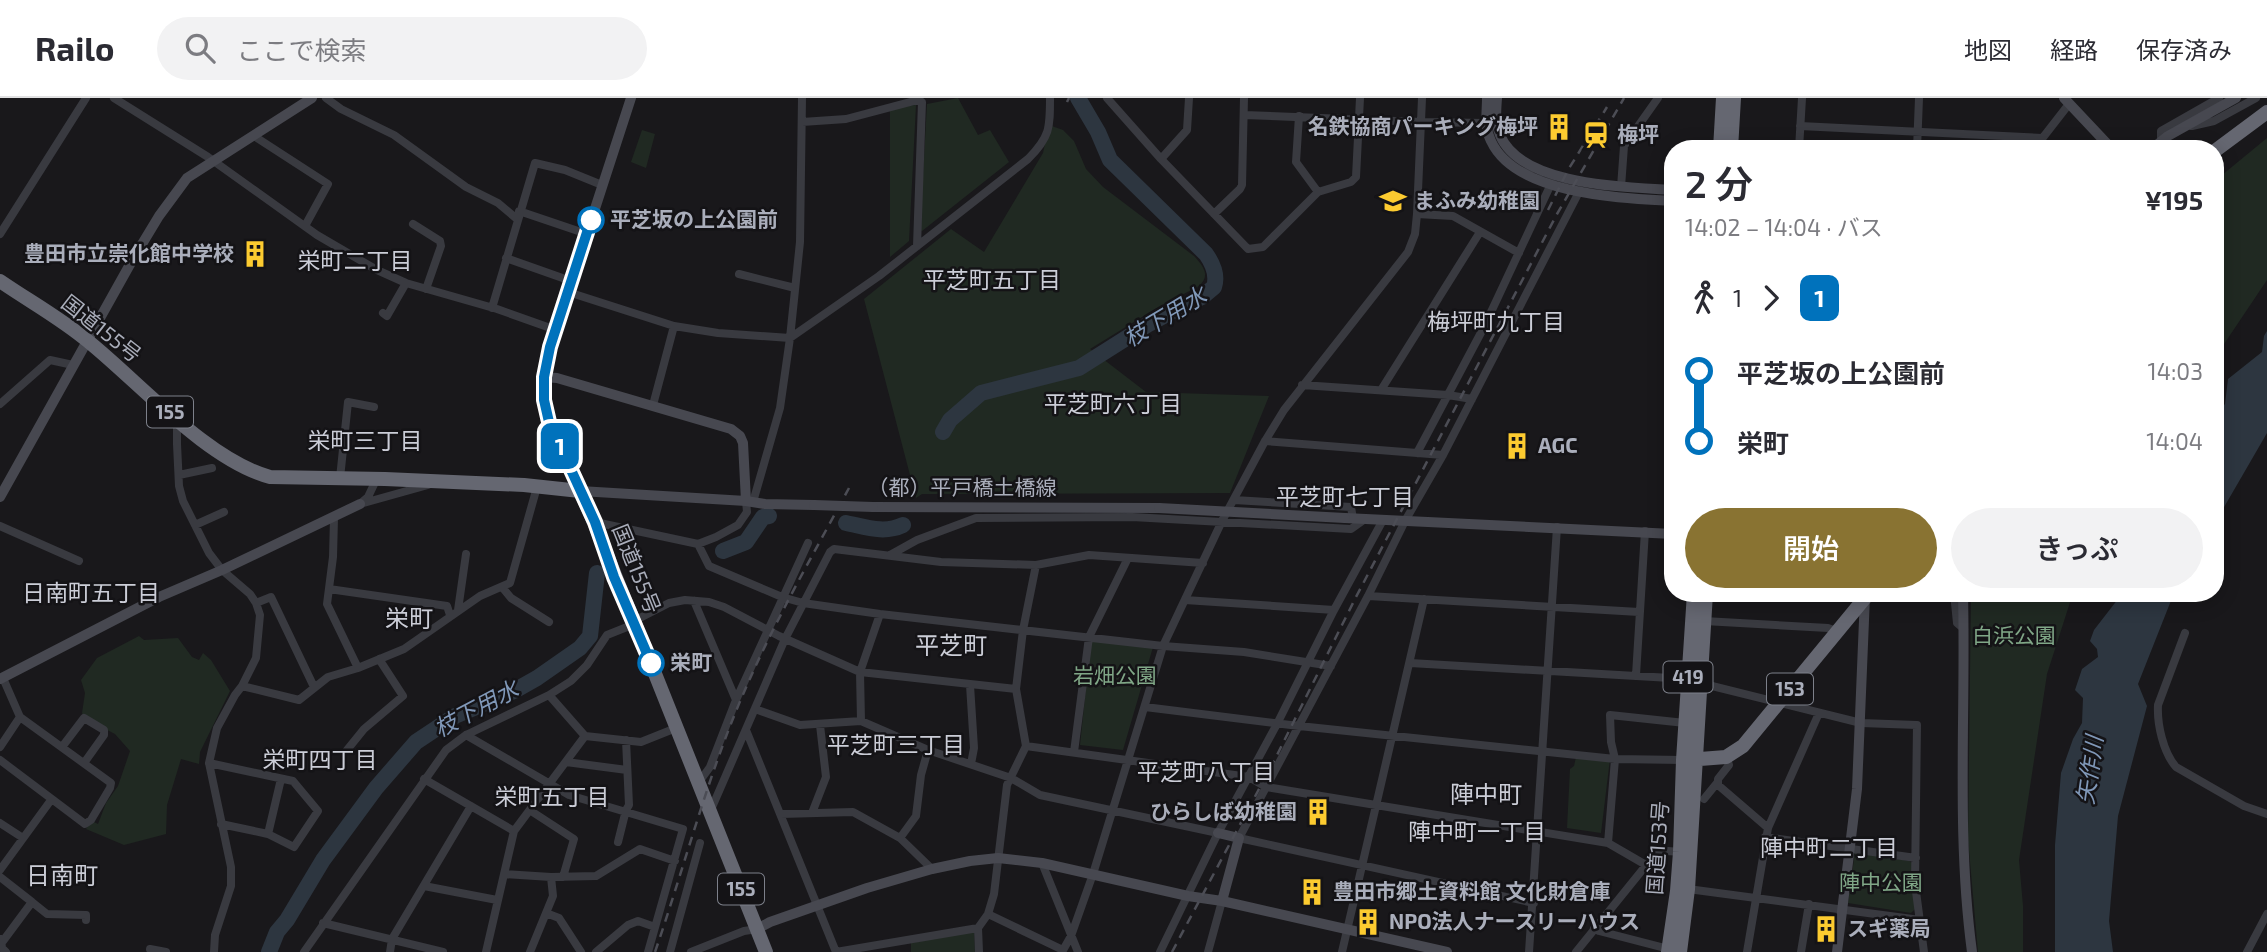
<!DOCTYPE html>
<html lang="ja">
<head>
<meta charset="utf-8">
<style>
  body { margin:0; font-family:"Exo 2","Noto Sans JP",sans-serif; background:#f2f2f3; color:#2b2b33; height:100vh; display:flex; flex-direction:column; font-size:26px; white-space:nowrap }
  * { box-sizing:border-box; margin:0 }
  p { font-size:23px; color:#7c7c81 }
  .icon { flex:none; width:38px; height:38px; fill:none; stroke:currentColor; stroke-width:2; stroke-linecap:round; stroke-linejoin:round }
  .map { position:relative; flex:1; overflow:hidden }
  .side { position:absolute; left:1664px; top:42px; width:560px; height:462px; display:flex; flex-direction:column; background:#fff; border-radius:28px; box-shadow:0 4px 18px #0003 }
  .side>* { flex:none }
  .badge { padding:0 14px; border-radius:10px; font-size:24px; line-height:46px }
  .map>.badge { position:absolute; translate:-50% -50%; box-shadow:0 0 0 4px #fff }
  .legs { display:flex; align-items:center; gap:10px; height:77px; padding:0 21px; font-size:23px }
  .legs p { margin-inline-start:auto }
  .summary { display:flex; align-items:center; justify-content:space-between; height:119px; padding:0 21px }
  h1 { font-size:38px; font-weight:600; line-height:52px }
  .button { display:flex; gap:14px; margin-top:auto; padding:14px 21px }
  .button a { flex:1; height:80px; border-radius:42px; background:#897332; color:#fff; font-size:28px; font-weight:600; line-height:80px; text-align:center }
  .button a+a { background:#f2f2f3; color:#2b2b33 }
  ul { padding:0 21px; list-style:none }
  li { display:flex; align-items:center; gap:24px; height:70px; font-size:26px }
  li i { display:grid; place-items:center; width:10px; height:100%; margin:0 9px; background:currentColor }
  li i::after { content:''; width:18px; height:18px; margin:-9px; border:5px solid; border-radius:50%; background:#fff }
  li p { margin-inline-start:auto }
  li:first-child i { background:linear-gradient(#0000 50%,currentColor 0) }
  li:last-child i { background:linear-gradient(currentColor 50%,#0000 0) }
  header { display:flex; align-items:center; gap:42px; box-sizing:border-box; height:98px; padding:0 35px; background:#fff; border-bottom:2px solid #e1e1e2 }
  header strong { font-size:33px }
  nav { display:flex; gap:38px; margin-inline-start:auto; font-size:24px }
  .search { width:490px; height:63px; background:#f2f2f3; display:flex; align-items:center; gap:18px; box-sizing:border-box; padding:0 24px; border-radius:38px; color:#7c7c81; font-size:26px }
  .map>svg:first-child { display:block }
  .green { fill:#202922 }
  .water { fill:#2d3640 }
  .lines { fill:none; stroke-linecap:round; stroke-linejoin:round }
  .river { stroke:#2d3640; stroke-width:16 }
  .street { stroke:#393a40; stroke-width:8 }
  .secondary { stroke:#474850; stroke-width:10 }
  .highway { stroke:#656771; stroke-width:14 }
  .rail { stroke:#4c4d55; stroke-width:2.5; stroke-dasharray:9 7; stroke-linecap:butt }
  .secondary-bridge { stroke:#474850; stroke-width:10 }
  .line-1-casing { stroke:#fff; stroke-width:16 }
  .line-1 { stroke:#0072bc; stroke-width:10 }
  .stop-1-dot { fill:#fff; stroke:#0072bc; stroke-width:3.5 }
  .labels { text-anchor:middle; stroke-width:5; stroke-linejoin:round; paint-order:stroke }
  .shield { fill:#141316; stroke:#7d808a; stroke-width:2 }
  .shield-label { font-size:19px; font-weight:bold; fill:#aaaebb }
  .poi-label { font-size:21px; font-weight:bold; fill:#aaaebb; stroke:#141316; text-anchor:start }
  .stop-label { font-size:21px; font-weight:bold; fill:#aaaebb; stroke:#141316; text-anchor:start }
  .street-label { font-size:21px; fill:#aaaebb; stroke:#141316 }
  .park-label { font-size:21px; fill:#80a787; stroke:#141316 }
  .neighbourhood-label { font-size:23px; fill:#cbcdd7; stroke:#141316 }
  .water-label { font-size:23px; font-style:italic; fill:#8098b8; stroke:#141316 }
  .quarter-label { font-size:24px; fill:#cbcdd7; stroke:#141316 }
</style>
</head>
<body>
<header>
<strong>Railo</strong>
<div class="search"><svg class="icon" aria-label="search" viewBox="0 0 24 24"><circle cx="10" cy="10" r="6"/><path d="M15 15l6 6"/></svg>ここで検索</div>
<nav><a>地図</a><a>経路</a><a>保存済み</a></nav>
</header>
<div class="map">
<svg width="2267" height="854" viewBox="0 0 2267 854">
  <rect width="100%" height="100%" fill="#19181b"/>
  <!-- green -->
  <path class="green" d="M958,0L978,37L990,32L1009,64L922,133L920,132L927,6Z
    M916,7L909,143L890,159V9Z
    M1049,27L1063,32L1074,43L1086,71L1103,89L1194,158C1203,168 1211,177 1199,188L1155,211L1090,251L1146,294L1269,298L1230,395L922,396L916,400L864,201L951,131L984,154L1043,55Z
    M642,32L655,36L646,70L631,64Z
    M2267,40V182L2216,258V82Z
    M1971,495H2073L2047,576L2019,762L2023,808V854H1978L1968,741Z
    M139,538L144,542L178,540L192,559L199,562L203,555L211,562L230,593L200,654L199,666L181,661L167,707L166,736L124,747L86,731L92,723L98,726L106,705L118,688L130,653L115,636L84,620L82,615L85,595L81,582L97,560Z
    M1091,542L1153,549L1123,652L1080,647Z
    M1576,659L1610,661L1601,735L1567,730L1570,671L1574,668Z
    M1855,754L1909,763L1912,765L1915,811L1911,815L1848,805Z
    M974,832L975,854H911V845Z"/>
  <!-- water -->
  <path class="water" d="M2267,233V335L2216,423V316L2225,306L2228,281L2262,254L2264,238Z
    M2117,495H2174L2138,586L2147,608L2118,718L2109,823L2113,854H2055V747L2061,675L2073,641L2082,625L2083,600L2075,592L2082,571L2098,559L2097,551L2090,543L2094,532L2118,501Z"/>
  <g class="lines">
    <!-- river -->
    <path class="river" d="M943,334L950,322L981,295L1079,270L1147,227L1184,207L1202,199L1214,189C1218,177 1213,166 1206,156L1110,62L1098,34L1078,0
      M846,425C866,429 884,436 903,427
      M723,453L746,444L763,419L769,418
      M269,854L277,834L287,822L323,762L376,690L416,644L455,618L514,593L537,580L580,550L590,538L597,475"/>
    <!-- street -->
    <path class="street" d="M114,0L208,59L317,137L377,172L406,185L497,211L556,232
      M326,0L341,11L394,37L466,89L498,105L517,121
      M1107,0L1161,61L1248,151L1263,149L1318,94L1351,84L1356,79L1360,0
      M1244,17L1421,24L1486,25
      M1299,18L1296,64L1318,94
      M802,24L846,21L918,2L922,4L917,148
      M1800,28L2042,40
      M2192,28L2214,23L2256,0
      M254,38L328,86L305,128
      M2161,44V33L2219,0
      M1799,51L1802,0
      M1917,51L1919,0
      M2034,51L2069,6
      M1161,61L1187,32L1189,0
      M1621,89L1624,48L1658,0
      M519,113L587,136
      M1214,116L1240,91L1242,87L1244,0
      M1417,116L1453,118L1519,155
      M413,126L440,143L441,148L426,191
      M0,136L86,0
      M506,160L571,183
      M739,176L795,190
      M568,194L674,228L718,235L790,240L879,178L1028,61C1050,39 1050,30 1050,0
      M492,210L535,65L565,72L602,87
      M383,215L387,218L406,185
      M1302,287L1448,297L1472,301
      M1381,292L1480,134
      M0,306L50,262L73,267
      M653,307L674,228
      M181,324L177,329V346L179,388L183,403L209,455L222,472L250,496L256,505L260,517L256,560L242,588L235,597L217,630L209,665L231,769V788L215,837L214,854
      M1265,343L1443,357
      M1417,355L1484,229L1551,86
      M179,377L212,370
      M340,380L348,304L374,309
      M1234,402L1351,409L1353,421
      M362,404L368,399L377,380
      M753,404L780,310L790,240L800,144L802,0
      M360,406L428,387
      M334,420L333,459L327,506L358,570
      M595,424L698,446L716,439L738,427L747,414L746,403
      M195,427L224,414
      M0,428L79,463
      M698,446L709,468L782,499L803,505L880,516L1163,548L1244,554L1331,568
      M890,457L917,442L976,420L1132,419L1351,431L1365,421
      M502,489L511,500L549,524
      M329,491L447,508L450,517
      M1954,495L1957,525L1964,531
      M1368,498L1639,514
      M1185,502L1334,512
      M694,503L736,602
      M256,505L271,499L314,589
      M458,512L466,456
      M1704,523L1828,530L1837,533
      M2185,535L2158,607C2157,626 2163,654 2176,669L2244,708L2267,716
      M1410,565L1688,581
      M1636,577L1645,433
      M1700,585L1861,625L1917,627L1915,786L1924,854
      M970,587L974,650L971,666
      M242,588L299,602L328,579L358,570L404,551L480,498L510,485L537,389
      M549,597L571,583L587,567L607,537L627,529L634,523L669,505L685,502L709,504L724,509L779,538L860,574L1016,591
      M1145,609L1299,628L1615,661L1683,662
      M755,611L800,627L861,623L928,652L1011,680L1040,697L1218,735
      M861,623L860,574L880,516
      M746,632L836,854
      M466,637L569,697L683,731L648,854
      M1026,648L1249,679L1266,689L1608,745L1646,767
      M0,649L20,619
      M62,649L84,620L104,632V637L84,665
      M347,652L364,631L403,598L379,561
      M1074,654L1089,539L1128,460
      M1726,659L1729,667L1718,681V687L1768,730
      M0,662L85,726L91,722L110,690L111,685L20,619L3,580
      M566,664L627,672
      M209,665L293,683L318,713L294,749L268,736L221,726
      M424,681L514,733
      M699,684L710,669L736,602L808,445
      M1704,701L1717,685
      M531,713L574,741L563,779
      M710,714L785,541L830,454L834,451L941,464L1036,467L1089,457L1203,465
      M812,715L826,679L820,627
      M781,716L853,714L900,740L932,771
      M0,725L23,740
      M268,736L281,681
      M1765,739L1916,760
      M900,740L916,718L921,677L928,652
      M618,744L626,712L629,707L626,642
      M1608,745L1615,661L1611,644L1610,617L1685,625
      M1042,765L1078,854
      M0,772L51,702
      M504,776L551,779L596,778L640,751L675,763
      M0,779L32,804L3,843
      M424,788L497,802
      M1688,791L1920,822
      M32,804L47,816L86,817V822
      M1534,805L1239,740L1368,498L1405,423L1443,357L1579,94
      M546,815L559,820L581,854
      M988,816L1063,852
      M323,825L443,854
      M1594,830L1599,833L1669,851
      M1,841L2,850L6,854
      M150,851L166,854
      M304,854L446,652L466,637L549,597L585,638L641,644L676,630
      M390,854L392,841L471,708
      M486,854L514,733L585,638
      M530,854L553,798L551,779
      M596,854L628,827L638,823L655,829
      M670,854L700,745
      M691,854L744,833L757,831
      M836,854L978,830
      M979,854L978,830L988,816L994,796L1007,687L1026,648L1016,591L1023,532L1036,467
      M1062,854L1071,838L1093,776L1163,548L1222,423L1265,343L1284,312L1408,154L1415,136L1417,116L1422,0
      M1160,854L1218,735L1278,624L1334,512L1383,422
      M1208,854L1222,803
      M1342,854L1424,501
      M1529,854L1557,429
      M1576,854L1656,755L1668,753L1680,754
      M1747,854L1768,730L1819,615
      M1801,854L1809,806
      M2247,854L2267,816"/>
    <!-- secondary -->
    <path class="secondary" d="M631,0L550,249C534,312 556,338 580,393L746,403L765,406L814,407
      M1487,0C1487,14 1484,29 1491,43C1516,97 1621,100 1673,103
      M1497,0C1496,13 1495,25 1500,37C1521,88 1626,89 1673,92
      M2064,0L2112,51
      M2152,51L2168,38L2236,0
      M544,279L557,280L731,331L740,338L743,345L746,403
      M0,399L133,161L159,118L187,80L312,0
      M873,409L1159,410
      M1345,420L1673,436
      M1963,495C1966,615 1956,735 1972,854
      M0,581L159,499L222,472L360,406
      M1218,735L1239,740L1222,803
      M757,831L770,824L867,790L932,771L970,763L998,760L1042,765L1188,798L1222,803L1447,854
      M1837,854L1857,691L1865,498"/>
    <!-- highway -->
    <path class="highway" d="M1720,51L1723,0
      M1731,51L1734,0
      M2216,52L2267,14
      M0,183C29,203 62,221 89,244C140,285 207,362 270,379L385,381L524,387L580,393C600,435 615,480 634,523L766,854
      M1687,662L1726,659L1743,648L1869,495
      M1668,854L1677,793L1680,754L1683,662L1694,495
      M1680,854L1688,791L1706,495"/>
    <!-- rail -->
    <path class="rail" d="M1067,4L1069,0
      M1548,112L1568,72L1607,9
      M655,854C686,764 709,672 748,585C777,519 814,455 849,390
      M1172,854L1275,661L1356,499L1557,116L1624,0"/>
    <!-- secondary-bridge -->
    <path class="secondary-bridge" d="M814,407L873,409
      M1159,410L1345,420"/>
  </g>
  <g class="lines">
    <defs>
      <path id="line-1" d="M591,122L550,249L544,279V302L549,324L595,424L614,479L651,565"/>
    </defs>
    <!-- line-1 casing -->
    <use href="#line-1" class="line-1-casing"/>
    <!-- line-1 -->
    <use href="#line-1" class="line-1"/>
  </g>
  <!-- icons -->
  <defs>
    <symbol id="building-bare" viewBox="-9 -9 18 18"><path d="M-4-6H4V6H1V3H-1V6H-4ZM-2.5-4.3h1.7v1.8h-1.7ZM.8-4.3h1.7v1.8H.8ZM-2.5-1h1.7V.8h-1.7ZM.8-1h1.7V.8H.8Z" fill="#fccb30" stroke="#141316" stroke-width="2.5" paint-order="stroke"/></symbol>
    <symbol id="station-bare" viewBox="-9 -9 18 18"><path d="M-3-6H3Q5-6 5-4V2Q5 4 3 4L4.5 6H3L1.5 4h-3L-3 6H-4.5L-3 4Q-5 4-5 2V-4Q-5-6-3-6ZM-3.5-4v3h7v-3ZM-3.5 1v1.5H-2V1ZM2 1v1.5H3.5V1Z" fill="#fccb30" stroke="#141316" stroke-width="2.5" paint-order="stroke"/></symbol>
    <symbol id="school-bare" viewBox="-9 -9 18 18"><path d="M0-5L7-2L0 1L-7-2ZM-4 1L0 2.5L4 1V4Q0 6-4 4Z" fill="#fccb30" stroke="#141316" stroke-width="2.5" paint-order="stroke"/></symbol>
  </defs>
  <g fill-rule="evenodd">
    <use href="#building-bare" x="1540" y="10" width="38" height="38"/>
    <use href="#station-bare" x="1577" y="18" width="38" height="38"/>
    <use href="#school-bare" x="1374" y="84" width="38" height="38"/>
    <use href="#building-bare" x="236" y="137" width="38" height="38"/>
    <use href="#building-bare" x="1498" y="329" width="38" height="38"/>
    <use href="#building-bare" x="1299" y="695" width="38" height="38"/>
    <use href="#building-bare" x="1293" y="775" width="38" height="38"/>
    <use href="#building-bare" x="1349" y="805" width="38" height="38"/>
    <use href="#building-bare" x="1807" y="812" width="38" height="38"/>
  </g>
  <!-- markers -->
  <g class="stop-1-dot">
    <circle cx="591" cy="122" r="12"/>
    <circle cx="651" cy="565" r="12"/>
  </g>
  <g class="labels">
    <!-- shield labels -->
    <g class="shield">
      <rect x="147" y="298.5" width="46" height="31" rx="5"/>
      <rect x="1663.5" y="563.5" width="49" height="31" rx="5"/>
      <rect x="1767" y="575.5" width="46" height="31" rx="5"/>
      <rect x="718" y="775.5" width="46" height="31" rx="5"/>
    </g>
    <g class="shield-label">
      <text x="170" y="321">155</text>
      <text x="1688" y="586">419</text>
      <text x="1790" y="598">153</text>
      <text x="741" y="798">155</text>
    </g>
    <!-- poi labels -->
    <g class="poi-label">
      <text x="1538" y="36" text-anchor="end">名鉄協商パーキング梅坪</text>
      <text x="1617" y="44">梅坪</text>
      <text x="1414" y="110">まふみ幼稚園</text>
      <text x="234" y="163" text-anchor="end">豊田市立崇化館中学校</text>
      <text x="1538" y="355">AGC</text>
      <text x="1297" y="721" text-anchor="end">ひらしば幼稚園</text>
      <text x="1333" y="801">豊田市郷土資料館 文化財倉庫</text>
      <text x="1389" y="831">NPO法人ナースリーハウス</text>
      <text x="1847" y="838">スギ薬局</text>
    </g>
    <!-- stop labels -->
    <g class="stop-label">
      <text x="610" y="129">平芝坂の上公園前</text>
      <text x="670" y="572">栄町</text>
    </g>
    <!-- street labels -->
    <g class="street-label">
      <text transform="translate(101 231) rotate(38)" y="7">国道155号</text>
      <text x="962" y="397">（都）平戸橋土橋線</text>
      <text transform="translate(636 471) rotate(68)" y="7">国道155号</text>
      <text transform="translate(1658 750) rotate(-86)" y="7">国道153号</text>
    </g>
    <!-- park labels -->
    <g class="park-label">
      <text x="2014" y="545">白浜公園</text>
      <text x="1115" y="585">岩畑公園</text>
      <text x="1881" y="792">陣中公園</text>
    </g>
    <!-- neighbourhood labels -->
    <g class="neighbourhood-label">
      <text x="355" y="171">栄町二丁目</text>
      <text x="992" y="190">平芝町五丁目</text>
      <text x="1496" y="232">梅坪町九丁目</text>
      <text x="1113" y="314">平芝町六丁目</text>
      <text x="365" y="351">栄町三丁目</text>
      <text x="1345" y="407">平芝町七丁目</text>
      <text x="91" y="503">日南町五丁目</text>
      <text x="896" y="655">平芝町三丁目</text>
      <text x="320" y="670">栄町四丁目</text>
      <text x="1206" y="682">平芝町八丁目</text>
      <text x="552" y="707">栄町五丁目</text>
      <text x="1477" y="742">陣中町一丁目</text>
      <text x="1829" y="758">陣中町二丁目</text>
    </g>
    <!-- water labels -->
    <g class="water-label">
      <text transform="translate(1165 219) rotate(-31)" y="8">枝下用水</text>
      <text transform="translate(476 611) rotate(-28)" y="8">枝下用水</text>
      <text transform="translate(2090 672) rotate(-82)" y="8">矢作川</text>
    </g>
    <!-- quarter labels -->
    <g class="quarter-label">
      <text x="409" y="529">栄町</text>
      <text x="951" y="556">平芝町</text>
      <text x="1486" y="705">陣中町</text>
      <text x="62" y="786">日南町</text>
    </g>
  </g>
</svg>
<b class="badge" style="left:560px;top:348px;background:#0072bc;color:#fff">1</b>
<section class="side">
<div class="summary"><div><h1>2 分</h1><p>14:02 – 14:04 · バス</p></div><b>¥195</b></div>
<div class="legs"><svg class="icon" aria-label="walk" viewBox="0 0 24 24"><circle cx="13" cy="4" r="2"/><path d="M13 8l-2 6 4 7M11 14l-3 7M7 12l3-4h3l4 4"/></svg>1<svg class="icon" aria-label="forward" viewBox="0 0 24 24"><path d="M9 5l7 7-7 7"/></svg><b class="badge" style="background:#0072bc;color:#fff">1</b></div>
<ul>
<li><i style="color:#0072bc"></i><b>平芝坂の上公園前</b><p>14:03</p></li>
<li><i style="color:#0072bc"></i><b>栄町</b><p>14:04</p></li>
</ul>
<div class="button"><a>開始</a><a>きっぷ</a></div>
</section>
</div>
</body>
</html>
